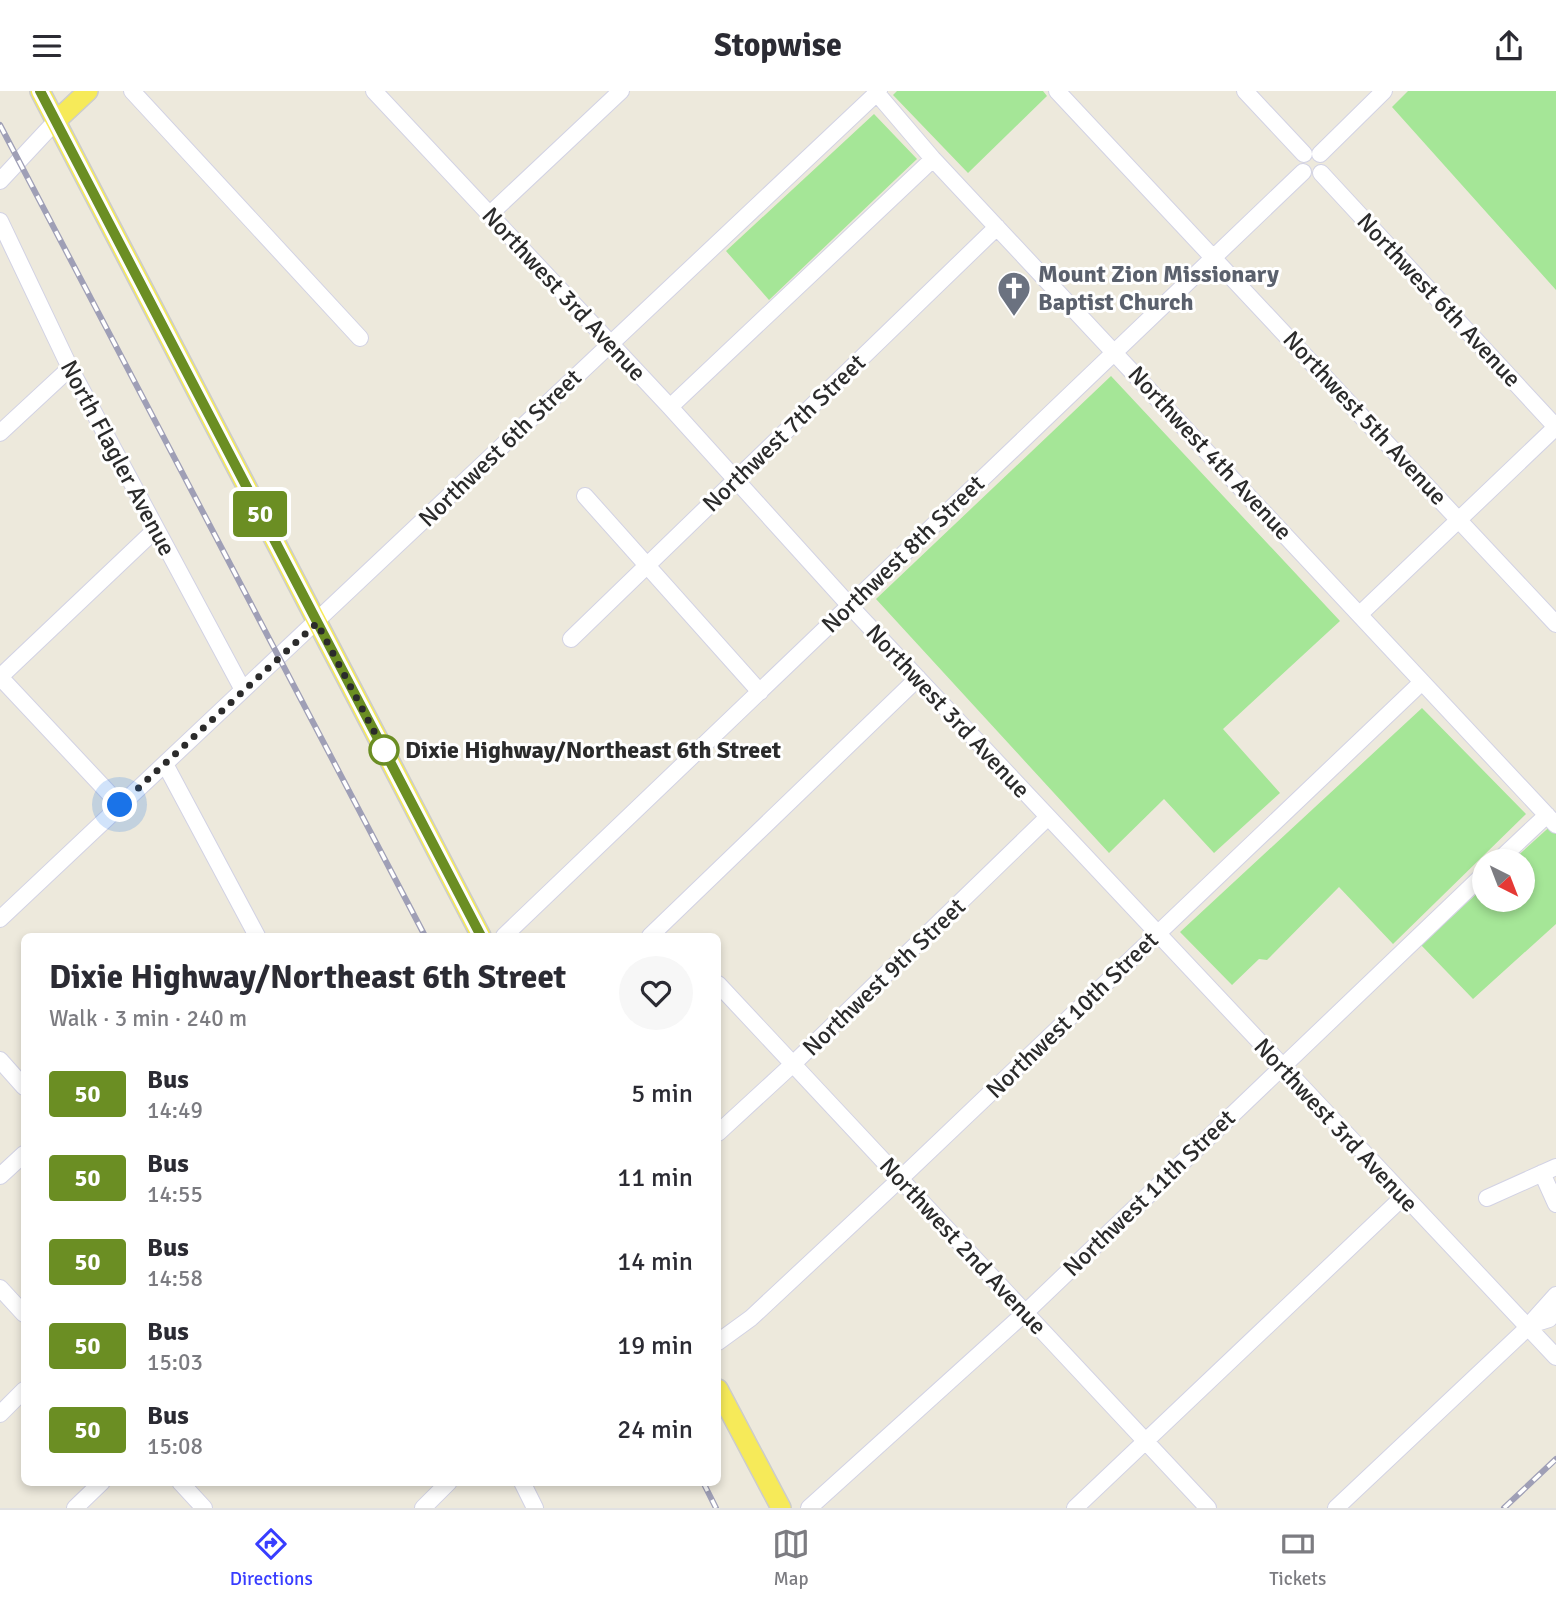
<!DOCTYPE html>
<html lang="en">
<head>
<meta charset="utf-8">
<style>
  body { margin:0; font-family:Signika,sans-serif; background:#f7f7f7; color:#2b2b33; height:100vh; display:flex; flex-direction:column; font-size:26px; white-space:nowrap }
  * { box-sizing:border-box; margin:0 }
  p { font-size:23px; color:#7c7c81 }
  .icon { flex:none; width:38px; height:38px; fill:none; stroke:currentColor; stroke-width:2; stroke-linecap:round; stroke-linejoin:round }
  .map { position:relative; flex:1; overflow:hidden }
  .panel { position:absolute; left:21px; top:842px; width:700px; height:553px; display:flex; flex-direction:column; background:#fff; border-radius:10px; box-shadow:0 4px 10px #0003 }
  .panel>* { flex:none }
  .badge { padding:0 14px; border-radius:5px; font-size:24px; line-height:46px }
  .needle { width:46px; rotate:138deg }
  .controls { position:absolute; left:1472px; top:758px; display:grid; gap:14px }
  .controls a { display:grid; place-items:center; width:63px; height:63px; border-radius:50%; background:#fff; box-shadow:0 4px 10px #0003; font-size:35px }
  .you { position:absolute; width:35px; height:35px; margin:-18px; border:5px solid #fff; border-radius:50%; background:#1a73e8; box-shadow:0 0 0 10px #1a73e833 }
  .map>.badge { position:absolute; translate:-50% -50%; box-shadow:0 0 0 4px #fff }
  .round { display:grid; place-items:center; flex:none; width:74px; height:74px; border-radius:37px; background:#f7f7f7 }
  .head { display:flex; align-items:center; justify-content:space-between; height:119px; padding:0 28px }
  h1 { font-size:33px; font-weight:700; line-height:52px }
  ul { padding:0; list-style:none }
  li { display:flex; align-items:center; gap:21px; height:84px; padding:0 28px }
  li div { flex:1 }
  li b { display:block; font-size:26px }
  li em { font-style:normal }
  li .badge { min-width:77px; font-weight:700; text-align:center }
  header { display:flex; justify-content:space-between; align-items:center; height:91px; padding:0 28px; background:#fff; font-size:32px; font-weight:700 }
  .tab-bar { display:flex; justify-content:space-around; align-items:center; height:98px; border-top:2px solid #e1e1e2; background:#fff; font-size:19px; color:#7c7c81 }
  .tab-bar a { display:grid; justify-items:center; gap:4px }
  .tab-bar .active { color:#383dff }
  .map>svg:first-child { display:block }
  .green { fill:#a5e697 }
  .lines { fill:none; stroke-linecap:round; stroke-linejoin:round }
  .minor-casing { stroke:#d2d2e4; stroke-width:18 }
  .major-casing { stroke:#ccc; stroke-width:22 }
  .minor { stroke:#fff; stroke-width:16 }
  .major { stroke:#f6ea59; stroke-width:19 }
  .rail-casing { stroke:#9f9fb6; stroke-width:6 }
  .rail { stroke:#fff; stroke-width:3.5; stroke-dasharray:10; stroke-linecap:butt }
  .line-casing { stroke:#fff; stroke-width:16 }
  .line { stroke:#6b8e23; stroke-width:10 }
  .walk { stroke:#2b2b2b; stroke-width:7; stroke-dasharray:0 12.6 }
  .stop-dot { fill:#fff; stroke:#6b8e23; stroke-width:3.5 }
  .labels { text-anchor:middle; stroke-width:6; stroke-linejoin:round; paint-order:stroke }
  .worship-label { font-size:24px; font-weight:bold; fill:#5b616d; stroke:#fff; text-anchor:start }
  .street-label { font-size:24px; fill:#2b2b2b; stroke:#fff }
  .stop-label { font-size:24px; font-weight:bold; fill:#2b2b2b; stroke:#fff; text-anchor:start }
</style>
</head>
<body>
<header><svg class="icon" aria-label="menu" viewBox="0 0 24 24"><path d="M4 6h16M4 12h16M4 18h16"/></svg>Stopwise<svg class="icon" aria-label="share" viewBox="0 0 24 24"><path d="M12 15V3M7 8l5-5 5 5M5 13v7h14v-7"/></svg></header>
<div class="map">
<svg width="1556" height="1417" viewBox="0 0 1556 1417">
  <rect width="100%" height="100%" fill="#ede9dc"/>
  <!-- green -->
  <path class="green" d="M897,0H1043L1047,5L968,82L893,4Z
    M1408,0H1556V199L1392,16Z
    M874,23L917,68L769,209L726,160Z
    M1111,285L1340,530L1223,638L1280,702L1214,762L1164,708L1109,762L876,508Z
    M1422,617L1526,723L1393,853L1339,796L1267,869L1259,868L1232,894L1180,841Z
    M1556,730V833L1473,908L1421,854L1484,796V808H1522V770H1512Z"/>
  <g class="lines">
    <defs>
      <path id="minor" d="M132,0L360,247
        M374,0L670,316L850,515L1556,1266
        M875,0L933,68L1556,734
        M1057,0L1556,533
        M1245,0L1304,63
        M1320,63L1384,0
        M1321,82L1556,336
        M0,90L56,30
        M490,123L621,0
        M0,130L70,277L243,599
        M670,316L933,68
        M0,342L70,277
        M585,405L760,601
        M1360,523L1556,336
        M571,548L997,136
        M0,586L155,439
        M0,586L120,714
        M165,673L257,845
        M1498,770L1547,724
        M0,828L879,0
        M504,845L1303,81
        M650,845L918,587
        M718,893L1208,1417
        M0,969L24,996
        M718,1042L793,973L1048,726
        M1542,1082L1556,1113
        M0,1085L24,1063
        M1487,1107L1556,1076
        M0,1197L24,1223
        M1530,1234L1549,1228L1556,1221
        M718,1251L751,1227L900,1088L1422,591
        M0,1323L24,1299
        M180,1391L204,1417
        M522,1391L535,1417
        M75,1417L102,1391
        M423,1417L449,1391
        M809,1417L1026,1221L1484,783
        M1075,1417L1403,1106
        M1336,1417L1522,1242L1556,1204"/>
      <path id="major" d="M40,0L481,845
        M56,30L88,0
        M718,1298L781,1417"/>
    </defs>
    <!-- minor casing -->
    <use href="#minor" class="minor-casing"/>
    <!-- major casing -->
    <use href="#major" class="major-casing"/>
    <!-- minor -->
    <use href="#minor" class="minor"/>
    <!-- major -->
    <use href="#major" class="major"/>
    <defs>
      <path id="rail" d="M0,34L425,845
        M703,1391L716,1417
        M1504,1417L1556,1368"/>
    </defs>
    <!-- rail casing -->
    <use href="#rail" class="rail-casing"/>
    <!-- rail -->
    <use href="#rail" class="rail"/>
  </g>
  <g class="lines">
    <defs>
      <path id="line" d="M40,0L481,845"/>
    </defs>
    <!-- line casing -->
    <use href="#line" class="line-casing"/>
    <!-- line -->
    <use href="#line" class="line"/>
    <!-- walk -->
    <path class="walk" d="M120,714L317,532L386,663L384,659"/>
  </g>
  <!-- icons -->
  <defs>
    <symbol id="church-pin" viewBox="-11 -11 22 30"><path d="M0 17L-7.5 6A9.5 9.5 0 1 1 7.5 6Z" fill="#6b7280" stroke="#fff"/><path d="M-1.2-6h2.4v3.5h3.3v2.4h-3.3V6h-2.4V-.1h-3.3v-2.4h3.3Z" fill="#fff"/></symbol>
  </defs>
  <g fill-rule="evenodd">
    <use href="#church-pin" x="995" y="178" width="38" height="52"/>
  </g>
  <!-- markers -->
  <circle class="stop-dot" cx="384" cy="659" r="14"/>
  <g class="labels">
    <!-- worship labels -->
    <g class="worship-label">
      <text x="1038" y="191">Mount Zion Missionary<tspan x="1038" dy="28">Baptist Church</tspan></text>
    </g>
    <!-- street labels -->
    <g class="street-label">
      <text transform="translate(564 203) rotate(47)" y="8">Northwest 3rd Avenue</text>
      <text transform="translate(1439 209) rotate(47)" y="8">Northwest 6th Avenue</text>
      <text transform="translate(1365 327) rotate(47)" y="8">Northwest 5th Avenue</text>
      <text transform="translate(784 342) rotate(-44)" y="8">Northwest 7th Street</text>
      <text transform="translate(500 357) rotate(-44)" y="8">Northwest 6th Street</text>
      <text transform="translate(1210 362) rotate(47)" y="8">Northwest 4th Avenue</text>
      <text transform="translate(118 367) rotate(62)" y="8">North Flagler Avenue</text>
      <text transform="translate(903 463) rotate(-44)" y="8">Northwest 8th Street</text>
      <text transform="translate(948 620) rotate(47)" y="8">Northwest 3rd Avenue</text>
      <text transform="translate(884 886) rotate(-44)" y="8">Northwest 9th Street</text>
      <text transform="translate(1072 924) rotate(-44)" y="8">Northwest 10th Street</text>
      <text transform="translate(1336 1034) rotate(47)" y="8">Northwest 3rd Avenue</text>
      <text transform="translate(1149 1102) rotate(-44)" y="8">Northwest 11th Street</text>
      <text transform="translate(963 1155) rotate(47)" y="8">Northwest 2nd Avenue</text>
    </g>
    <!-- stop labels -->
    <g class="stop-label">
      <text x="405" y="667">Dixie Highway/Northeast 6th Street</text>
    </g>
  </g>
</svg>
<div class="controls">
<a><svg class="needle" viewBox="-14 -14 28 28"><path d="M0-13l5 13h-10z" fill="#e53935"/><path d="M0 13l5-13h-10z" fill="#7c7c81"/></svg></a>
</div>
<div class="you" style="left:120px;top:714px"></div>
<b class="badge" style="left:260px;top:423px;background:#6b8e23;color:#fff">50</b>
<section class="panel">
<div class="head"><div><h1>Dixie Highway/Northeast 6th Street</h1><p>Walk · 3 min · 240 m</p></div><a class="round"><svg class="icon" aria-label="heart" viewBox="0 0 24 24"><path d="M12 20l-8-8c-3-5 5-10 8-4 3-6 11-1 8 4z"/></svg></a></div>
<ul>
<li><span class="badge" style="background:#6b8e23;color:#fff">50</span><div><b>Bus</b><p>14:49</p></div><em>5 min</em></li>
<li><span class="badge" style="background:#6b8e23;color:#fff">50</span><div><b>Bus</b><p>14:55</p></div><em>11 min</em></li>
<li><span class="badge" style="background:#6b8e23;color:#fff">50</span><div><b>Bus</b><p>14:58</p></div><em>14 min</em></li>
<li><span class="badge" style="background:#6b8e23;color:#fff">50</span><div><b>Bus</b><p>15:03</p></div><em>19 min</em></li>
<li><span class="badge" style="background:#6b8e23;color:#fff">50</span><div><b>Bus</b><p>15:08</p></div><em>24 min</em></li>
</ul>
</section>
</div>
<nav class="tab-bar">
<a class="active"><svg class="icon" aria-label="directions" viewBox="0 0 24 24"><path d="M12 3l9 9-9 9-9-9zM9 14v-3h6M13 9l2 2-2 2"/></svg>Directions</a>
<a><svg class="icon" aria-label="map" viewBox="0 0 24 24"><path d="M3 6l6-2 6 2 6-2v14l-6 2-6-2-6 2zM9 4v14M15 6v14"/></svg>Map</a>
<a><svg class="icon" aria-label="tickets" viewBox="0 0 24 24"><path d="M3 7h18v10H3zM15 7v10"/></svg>Tickets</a>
</nav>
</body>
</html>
